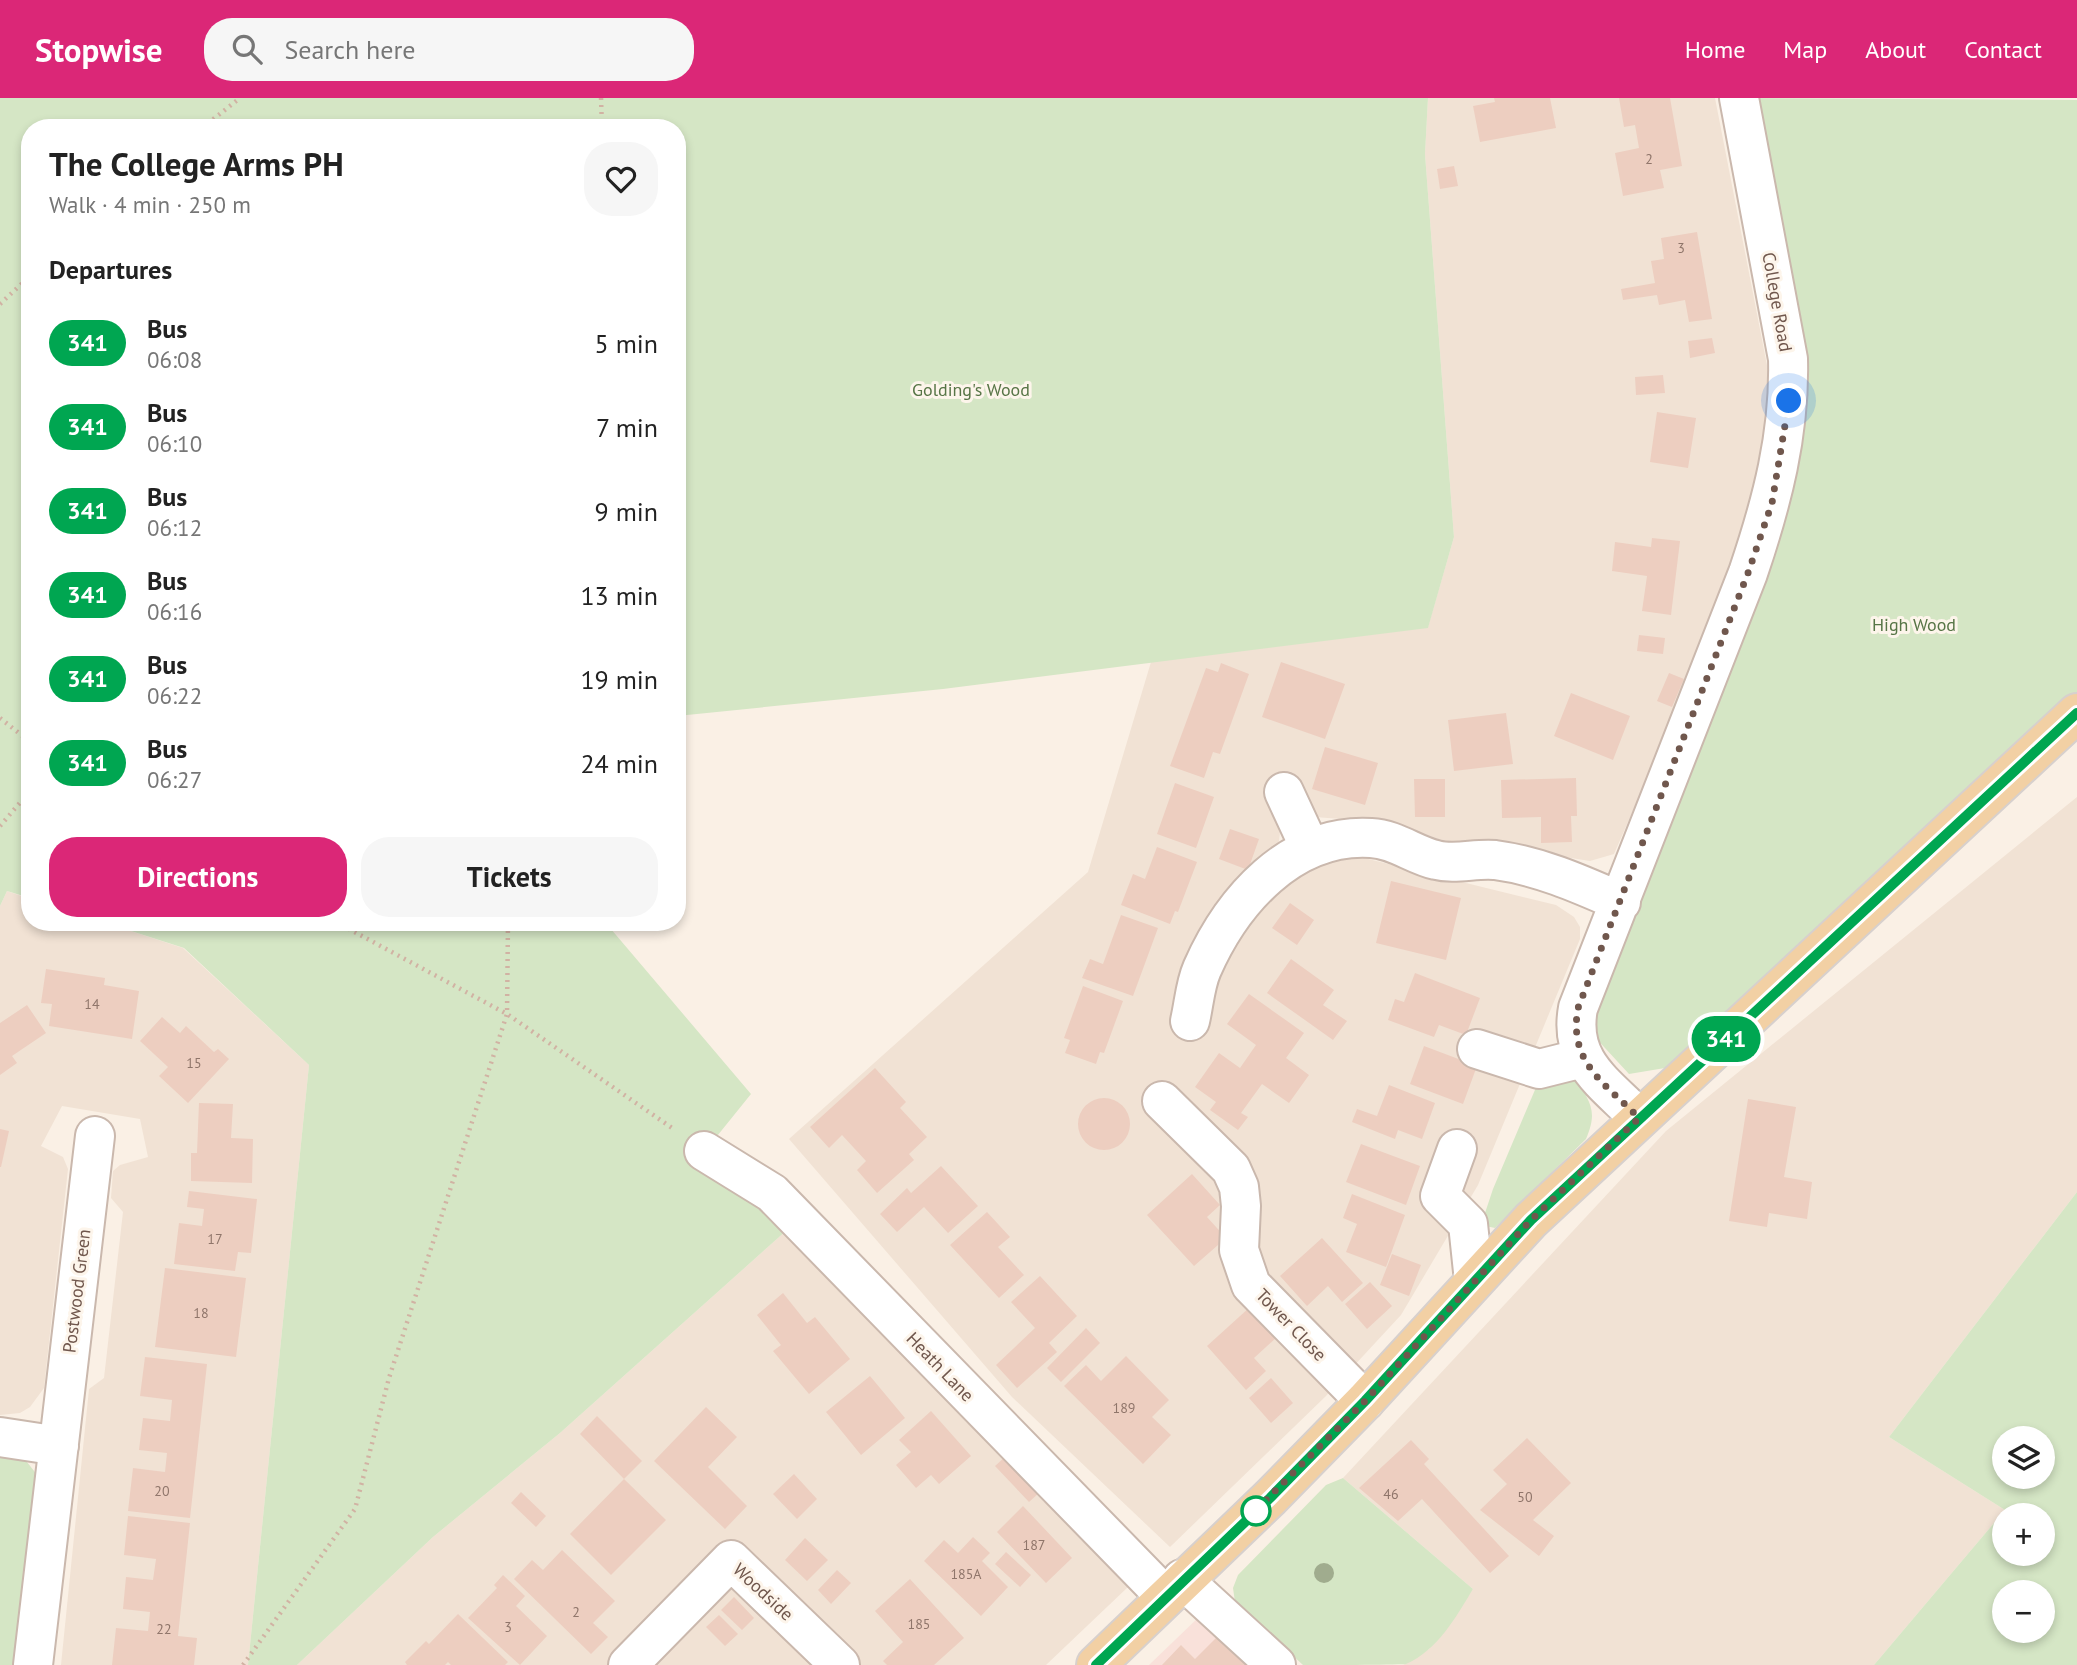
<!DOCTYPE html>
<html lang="en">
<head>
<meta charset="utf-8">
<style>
  body { margin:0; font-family:"PT Sans",sans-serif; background:#f6f6f6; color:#222; height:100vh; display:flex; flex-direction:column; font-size:26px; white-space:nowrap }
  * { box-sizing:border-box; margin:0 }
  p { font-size:23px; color:#767676 }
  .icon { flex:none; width:38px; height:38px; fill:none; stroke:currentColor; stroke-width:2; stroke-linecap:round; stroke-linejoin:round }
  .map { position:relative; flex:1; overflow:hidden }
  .sheet { position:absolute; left:21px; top:21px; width:665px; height:812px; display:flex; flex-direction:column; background:#fff; border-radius:28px; box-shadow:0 4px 10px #0003 }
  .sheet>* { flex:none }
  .badge { padding:0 14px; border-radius:23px; font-size:24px; line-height:46px }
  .controls { position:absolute; left:1992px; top:1328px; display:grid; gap:14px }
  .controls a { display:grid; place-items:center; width:63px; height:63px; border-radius:50%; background:#fff; box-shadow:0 4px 10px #0003; font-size:35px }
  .you { position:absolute; width:35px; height:35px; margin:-18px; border:5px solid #fff; border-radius:50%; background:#1a73e8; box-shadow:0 0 0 10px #1a73e833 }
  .map>.badge { position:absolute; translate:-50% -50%; box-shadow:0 0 0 4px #fff }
  h2 { padding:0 28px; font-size:26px; line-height:63px }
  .round { display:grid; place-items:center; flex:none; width:74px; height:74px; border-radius:28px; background:#f6f6f6 }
  .headline { display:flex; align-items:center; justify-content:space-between; height:119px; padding:0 28px }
  h1 { font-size:33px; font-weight:700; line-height:52px }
  .button { display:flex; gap:14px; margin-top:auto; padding:14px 28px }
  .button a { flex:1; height:80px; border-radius:28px; background:#db2777; color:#fff; font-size:28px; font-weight:700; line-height:80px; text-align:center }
  .button a+a { background:#f6f6f6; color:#222 }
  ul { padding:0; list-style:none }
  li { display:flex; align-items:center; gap:21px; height:84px; padding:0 28px }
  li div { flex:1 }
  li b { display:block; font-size:26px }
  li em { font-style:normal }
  li .badge { min-width:77px; font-weight:700; text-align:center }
  header { display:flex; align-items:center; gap:42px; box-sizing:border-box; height:98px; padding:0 35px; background:#db2777; color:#fff }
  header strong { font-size:33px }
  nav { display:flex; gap:38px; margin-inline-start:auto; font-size:24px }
  .search { width:490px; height:63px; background:#f6f6f6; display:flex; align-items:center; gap:18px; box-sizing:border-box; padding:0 24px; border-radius:28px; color:#767676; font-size:26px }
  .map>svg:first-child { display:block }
  .residential { fill:#f1e2d4 }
  .commercial { fill:#f9e1da }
  .green { fill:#d5e6c5; fill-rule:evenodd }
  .building { fill:#edcec0 }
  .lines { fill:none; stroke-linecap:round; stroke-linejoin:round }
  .minor-casing { stroke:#cab8ad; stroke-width:42 }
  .major-casing { stroke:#d7d0cd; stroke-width:42 }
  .path { stroke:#d1b2a3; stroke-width:4.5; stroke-dasharray:2 5; stroke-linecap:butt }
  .minor { stroke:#fff; stroke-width:38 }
  .major { stroke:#f2d0a4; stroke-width:38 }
  .tree { fill:#a0ac8e }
  .line-casing { stroke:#fff; stroke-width:16 }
  .line { stroke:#00a651; stroke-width:10 }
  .walk { stroke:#70574d; stroke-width:7; stroke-dasharray:0 12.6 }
  .stop-dot { fill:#fff; stroke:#00a651; stroke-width:3.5 }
  .labels { text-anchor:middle; stroke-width:6; stroke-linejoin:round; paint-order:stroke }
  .number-label { font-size:14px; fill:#8f756a }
  .street-label { font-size:18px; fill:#70574d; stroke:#fdf5eb }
  .park-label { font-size:18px; fill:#577546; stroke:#fdf5eb }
</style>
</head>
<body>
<header>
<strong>Stopwise</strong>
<div class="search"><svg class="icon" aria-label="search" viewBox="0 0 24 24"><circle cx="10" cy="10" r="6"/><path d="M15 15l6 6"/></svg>Search here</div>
<nav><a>Home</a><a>Map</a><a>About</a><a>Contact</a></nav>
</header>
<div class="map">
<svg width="2077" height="1567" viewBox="0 0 2077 1567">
  <rect width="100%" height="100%" fill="#faf0e5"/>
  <!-- residential -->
  <path class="residential" d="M1428,0H1715L1772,293L1741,465L1614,756L1590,763L1490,747L1449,745L1395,725L1274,716L1280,734L1279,743L1253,819L1311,767L1356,758L1556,807L1574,819L1580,829V841L1478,1087L1401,1217L1326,1298L1170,1449L1012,1299L789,1041L1088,774L1151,564L1428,529L1454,439L1425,56Z
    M2077,699V1094L1889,1339L2005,1412L1874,1567H1403L1429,1551L1473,1491L1343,1380L1666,1033Z
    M7,793L30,801V824H103L183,850L309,967L248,1567H61L89,1291L104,1280L123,1114L111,1100L113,1073L120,1067L148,1059L140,1021L62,1008L41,1048L63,1059L68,1071L44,1290L30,1309L20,1315L0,1317V808Z
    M787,1132L1128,1489L1046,1567H297L433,1439L560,1335Z"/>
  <!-- commercial -->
  <path class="commercial" d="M1199,1519L1247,1567H1149Z"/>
  <!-- green -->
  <path class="green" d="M0,0H1428L1425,56L1454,439L1428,530L943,591L677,618V30H30V800L7,793L0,808Z
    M1747,0L2077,2V600L1932,736L1665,970L1629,976L1581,924L1756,484L1783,283Z
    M103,824H605L751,996L705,1053L787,1132L560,1335L433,1439L297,1567H248L309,967L184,850Z
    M1573,977C1589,1003 1599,1011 1586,1041L1495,1130L1481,1127L1493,1091L1540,980Z
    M2077,1094V1567H1874L2005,1412L1889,1339ZM2004,1340H2042V1379H2004ZM2004,1418H2042V1456H2004ZM2042,1494V1533H2004V1494Z
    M0,1351L23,1359L38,1378L20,1567H0Z
    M1343,1380L1473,1491C1456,1519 1438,1552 1406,1566C1390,1567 1324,1567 1303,1567L1235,1504L1233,1490L1238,1477L1326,1387Z"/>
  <!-- building -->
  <path class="building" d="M1494,0H1550L1556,30L1480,44L1473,8L1495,4Z
    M1619,0H1670L1682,68L1660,72L1664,90L1623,98L1615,55L1639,50L1635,27L1624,29Z
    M1454,68L1458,88L1440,91L1437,71Z
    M1697,134L1712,221L1689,224L1685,202L1659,207L1657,197L1623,202L1621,191L1655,185L1651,163L1664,161L1661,140Z
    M1712,240L1715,255L1690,260L1688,243Z
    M1663,277L1665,295L1636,297L1635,279Z
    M1657,314L1696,320L1688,370L1650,364Z
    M1652,440L1680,443L1671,517L1642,513L1647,478L1612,473L1615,444L1651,449Z
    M1639,537L1665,540L1663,556L1637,553Z
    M1281,564L1345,586L1325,641L1262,619Z
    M1221,565L1249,576L1220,656L1213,654L1204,680L1170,668L1206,570L1218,574Z
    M1669,575L1684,581L1672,609L1657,603Z
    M1571,595L1630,618L1613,662L1554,638Z
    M1506,615L1513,666L1454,673L1448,622Z
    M1325,649L1378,665L1365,707L1312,691Z
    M1576,680L1577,718H1571L1572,744L1541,745V719L1502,720L1501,682Z
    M1414,681H1445V719H1415Z
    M1175,685L1214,699L1196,750L1157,736Z
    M1230,731L1259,741L1248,772L1219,761Z
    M1157,749L1197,764L1178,814L1175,813L1170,826L1121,807L1133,776L1145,781Z
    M1391,783L1461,800L1446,862L1376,845Z
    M1290,805L1314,822L1297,847L1272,830Z
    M1121,817L1158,830L1133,898L1082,880L1090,861L1103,866Z
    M1291,861L1334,892L1323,907L1347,923L1333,942L1267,895Z
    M46,871L105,880L104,887L139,893L132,941L49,928L52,906L41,905Z
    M1415,875L1480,900L1466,937L1439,927L1434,939L1388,922L1395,901L1404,904Z
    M1083,888L1123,903L1104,955L1100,954L1096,966L1065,955L1070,942L1064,940Z
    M1249,896L1304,935L1286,960L1309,977L1289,1005L1262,986L1241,1015L1248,1019L1238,1032L1210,1012L1216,1004L1195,989L1219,955L1240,970L1256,947L1227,926Z
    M27,907L46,935L12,958L17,965L0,977V925Z
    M162,919L180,935L186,928L214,954L218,951L229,961L188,1005L159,978L168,969L140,943Z
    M1424,948L1477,968L1463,1006L1410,986Z
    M875,970L906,1004L900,1010L927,1039L909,1056L914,1062L877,1095L857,1072L866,1063L842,1037L829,1050L810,1029Z
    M1389,987L1435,1005L1422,1041L1398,1032L1395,1041L1352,1024L1357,1011L1377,1018Z
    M1078 1026a26 26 0 1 1 52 0a26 26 0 1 1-52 0Z
    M1748,1001L1796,1009L1784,1079L1812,1084L1807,1121L1769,1115L1767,1129L1729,1123Z
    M199,1005L233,1006L231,1040L253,1041L252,1085L191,1083V1055H197Z
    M0,1031L9,1033L1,1069H0Z
    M1361,1046L1420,1068L1406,1107L1346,1084Z
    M941,1068L978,1108L948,1135L924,1109L897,1134L880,1116L907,1090L911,1095Z
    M1192,1076L1220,1107L1207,1119L1226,1140L1194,1168L1147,1117Z
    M189,1093L257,1101L251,1155L238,1154L235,1173L174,1166L179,1125L202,1128L204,1111L187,1109Z
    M1352,1096L1405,1117L1386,1169L1346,1154L1357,1126L1343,1120Z
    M987,1114L1010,1139L998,1149L1024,1177L999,1200L950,1147Z
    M1322,1140L1363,1185L1342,1204L1328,1188L1307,1208L1280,1178Z
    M1392,1156L1421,1167L1409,1198L1380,1187Z
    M165,1170L246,1180L236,1259L155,1249Z
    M1040,1178L1077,1218L1049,1245L1057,1254L1017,1290L996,1267L1035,1230L1011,1204Z
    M1370,1184L1392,1208L1367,1231L1345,1206Z
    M783,1195L807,1225L815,1219L850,1261L809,1296L773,1253L781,1247L757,1217Z
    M1250,1209L1277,1239L1254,1260L1266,1273L1246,1292L1207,1248Z
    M1086,1230L1100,1245L1061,1284L1047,1270Z
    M1126,1258L1169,1302L1152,1319L1171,1337L1143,1366L1064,1288L1086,1267L1101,1283Z
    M145,1259L207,1266L190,1420L128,1413L133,1370L165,1374L167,1355L139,1352L143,1320L170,1323L172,1302L140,1298Z
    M870,1278L905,1320L861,1357L826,1314Z
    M1271,1280L1293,1305L1271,1325L1249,1300Z
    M706,1309L737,1339L708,1369L747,1408L725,1431L654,1363Z
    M931,1313L971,1358L939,1386L931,1377L916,1390L896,1367L911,1354L899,1342Z
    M597,1318L642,1363L624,1381L666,1422L611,1477L570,1436L624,1381L580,1336Z
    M1527,1340L1571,1385L1533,1422L1554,1438L1539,1458L1480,1412L1507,1386L1493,1372Z
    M1411,1342L1429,1361L1424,1366L1509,1458L1490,1475L1422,1401L1398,1423L1359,1390Z
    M1006,1358L1040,1394L1029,1404L995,1368Z
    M794,1376L817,1401L797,1421L773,1396Z
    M521,1394L546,1418L536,1429L511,1405Z
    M1023,1408L1072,1460L1046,1485L997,1434Z
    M128,1418L190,1425L178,1538L197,1540L194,1567H112L116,1530L148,1533L150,1514L123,1511L126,1479L153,1482L156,1461L124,1457Z
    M973,1439L990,1455L982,1463L1008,1489L981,1518L924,1463L944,1442L958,1455Z
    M805,1440L828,1462L807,1483L785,1462Z
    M562,1452L615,1503L593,1525L608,1539L591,1556L514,1481L532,1462L543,1472Z
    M1006,1454L1031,1477L1020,1489L995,1466Z
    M837,1472L851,1485L831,1506L818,1492Z
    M503,1477L525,1498L516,1508L547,1538L520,1567L468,1520L497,1490L494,1487Z
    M910,1481L964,1540L934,1567H887L883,1563L903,1544L875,1513Z
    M734,1499L754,1520L742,1532L721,1512Z
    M458,1516L508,1564L505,1567H451L448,1564L445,1567H407L405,1564L426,1543L429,1546Z
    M719,1517L738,1536L725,1548L706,1529Z
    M1217,1539L1247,1567H1162L1181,1547L1195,1561Z"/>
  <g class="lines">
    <defs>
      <path id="minor" d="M1284,694L1310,750
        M1190,923C1194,906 1195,887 1202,871C1232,803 1291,735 1371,740C1395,741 1414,757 1436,762C1455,767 1476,760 1495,762C1540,768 1580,786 1621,804
        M1477,951L1539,971L1583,960
        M1162,1003L1231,1071L1239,1089L1241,1108L1239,1152L1251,1187L1365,1303
        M1639,1020C1605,985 1568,964 1578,910L1748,475C1772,404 1790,336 1788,261L1739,0
        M1457,1051L1440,1098L1468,1126L1474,1183
        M704,1053L772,1095L1165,1498
        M0,1339L59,1348
        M1182,1481L1276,1567
        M33,1567L95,1038
        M628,1567L731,1462L840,1567"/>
      <path id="major" d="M1096,1567L1270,1400L1365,1303L1531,1122L2077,615"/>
    </defs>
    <!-- minor casing -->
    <use href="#minor" class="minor-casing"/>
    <!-- major casing -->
    <use href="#major" class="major-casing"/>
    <!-- path -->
    <path class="path" d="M601,0L602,30
      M202,30L240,0
      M0,206L30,178
      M0,620L30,644
      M0,728L30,693
      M336,824L507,916L675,1032
      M243,1567L355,1411L389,1280L507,916L508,824"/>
    <!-- minor -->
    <use href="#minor" class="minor"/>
    <!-- major -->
    <use href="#major" class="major"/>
  </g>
  <!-- trees -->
  <circle class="tree" cx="1324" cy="1475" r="10"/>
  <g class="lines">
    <defs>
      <path id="line" d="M1096,1567L1270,1400L1365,1303L1531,1122L2077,615"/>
    </defs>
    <!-- line casing -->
    <use href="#line" class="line-casing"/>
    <!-- line -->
    <use href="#line" class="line"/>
    <!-- walk -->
    <path class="walk" d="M1256,1413L1252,1416L1365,1303L1531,1122L1639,1020C1605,985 1568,965 1578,910L1748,475L1772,405L1789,303"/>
  </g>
  <!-- markers -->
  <circle class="stop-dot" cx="1256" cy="1413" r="14"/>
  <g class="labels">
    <!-- number labels -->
    <g class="number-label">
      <text x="1649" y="66">2</text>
      <text x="1681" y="155">3</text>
      <text x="92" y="911">14</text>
      <text x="194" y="970">15</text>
      <text x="215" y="1146">17</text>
      <text x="201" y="1220">18</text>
      <text x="1124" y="1315">189</text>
      <text x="162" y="1398">20</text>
      <text x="1391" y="1401">46</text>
      <text x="1525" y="1404">50</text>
      <text x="1034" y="1452">187</text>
      <text x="966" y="1481">185A</text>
      <text x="576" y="1519">2</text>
      <text x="919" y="1531">185</text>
      <text x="508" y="1534">3</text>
      <text x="164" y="1536">22</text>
    </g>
    <!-- street labels -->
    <g class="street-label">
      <text transform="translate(1777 204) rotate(80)" y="6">College Road</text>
      <text transform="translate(77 1193) rotate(-83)" y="6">Postwood Green</text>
      <text transform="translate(1291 1227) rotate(46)" y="6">Tower Close</text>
      <text transform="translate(940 1269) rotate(46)" y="6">Heath Lane</text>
      <text transform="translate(763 1494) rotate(43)" y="6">Woodside</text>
    </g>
    <!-- park labels -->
    <g class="park-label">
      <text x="971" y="298">Golding's Wood</text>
      <text x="1914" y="533">High Wood</text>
    </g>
  </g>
</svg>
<div class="controls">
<a><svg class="icon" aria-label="layers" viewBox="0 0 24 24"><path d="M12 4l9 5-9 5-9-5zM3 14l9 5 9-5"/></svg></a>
<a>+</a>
<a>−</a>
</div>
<div class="you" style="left:1789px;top:303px"></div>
<b class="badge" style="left:1726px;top:941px;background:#00a651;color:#fff">341</b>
<section class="sheet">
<div class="headline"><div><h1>The College Arms PH</h1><p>Walk · 4 min · 250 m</p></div><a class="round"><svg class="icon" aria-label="heart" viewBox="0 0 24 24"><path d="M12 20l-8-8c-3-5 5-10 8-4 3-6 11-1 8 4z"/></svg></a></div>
<h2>Departures</h2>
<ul>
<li><span class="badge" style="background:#00a651;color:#fff">341</span><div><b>Bus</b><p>06:08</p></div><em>5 min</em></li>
<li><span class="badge" style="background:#00a651;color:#fff">341</span><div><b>Bus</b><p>06:10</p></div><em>7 min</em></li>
<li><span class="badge" style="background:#00a651;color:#fff">341</span><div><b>Bus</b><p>06:12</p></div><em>9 min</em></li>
<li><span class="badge" style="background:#00a651;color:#fff">341</span><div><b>Bus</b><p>06:16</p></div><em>13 min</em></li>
<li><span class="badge" style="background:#00a651;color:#fff">341</span><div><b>Bus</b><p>06:22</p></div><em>19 min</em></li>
<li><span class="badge" style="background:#00a651;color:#fff">341</span><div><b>Bus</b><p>06:27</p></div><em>24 min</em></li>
</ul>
<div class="button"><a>Directions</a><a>Tickets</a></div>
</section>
</div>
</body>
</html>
